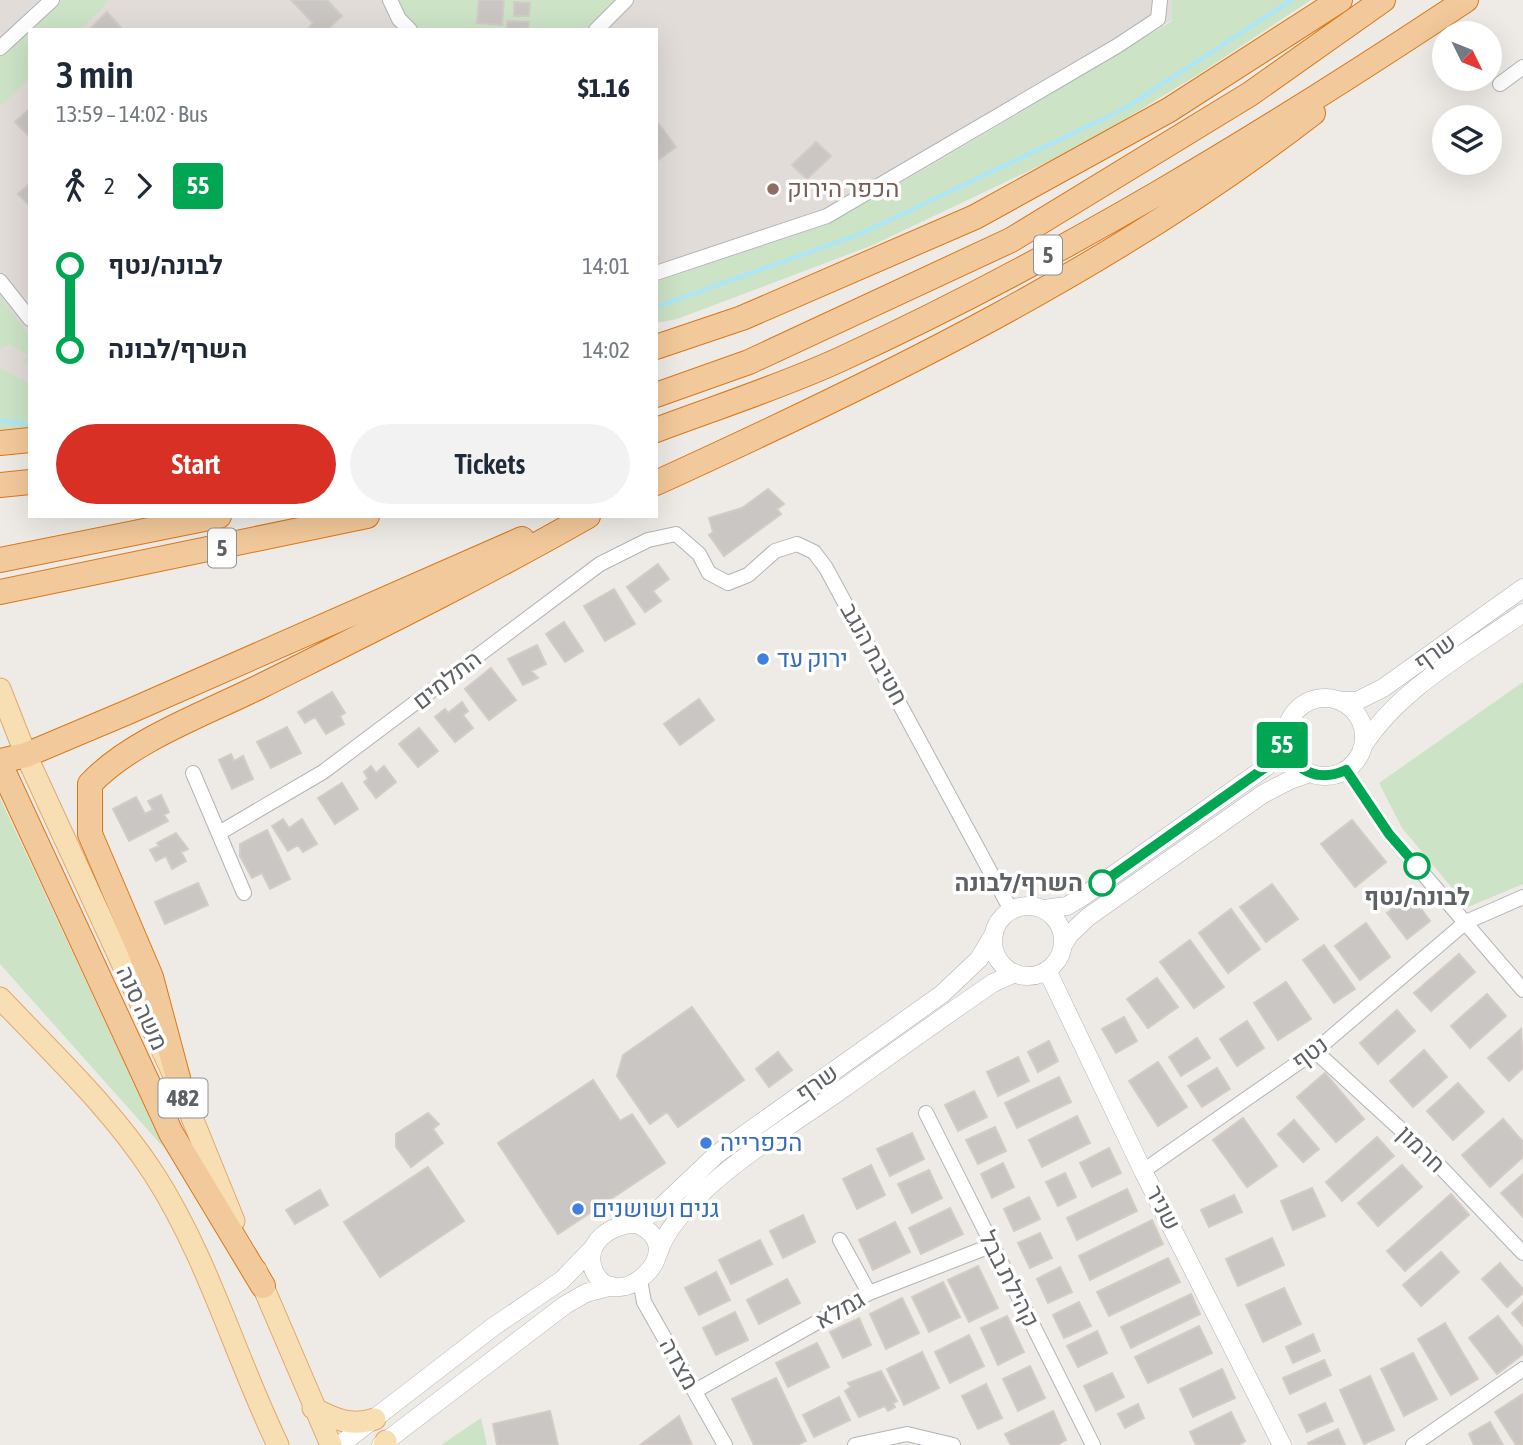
<!DOCTYPE html>
<html lang="en">
<head>
<meta charset="utf-8">
<style>
  body { margin:0; font-family:"Asap Condensed",Heebo,sans-serif; background:#f2f2f3; color:#1f2937; height:100vh; display:flex; flex-direction:column; font-size:26px; white-space:nowrap }
  * { box-sizing:border-box; margin:0 }
  p { font-size:23px; color:#747a83 }
  .icon { flex:none; width:38px; height:38px; fill:none; stroke:currentColor; stroke-width:2; stroke-linecap:round; stroke-linejoin:round }
  .map { position:relative; flex:1; overflow:hidden }
  .sheet { position:absolute; left:28px; top:28px; width:630px; height:490px; display:flex; flex-direction:column; background:#fff; border-radius:0px; box-shadow:0 7px 28px #0002 }
  .sheet>* { flex:none }
  .badge { padding:0 14px; border-radius:5px; font-size:24px; line-height:46px }
  .needle { width:46px; rotate:133deg }
  .buttons { position:absolute; left:1432px; top:21px; display:grid; gap:14px }
  .buttons a { display:grid; place-items:center; width:70px; height:70px; border-radius:50%; background:#fff; box-shadow:0 7px 28px #0002; font-size:35px }
  .map>.badge { position:absolute; translate:-50% -50%; box-shadow:0 0 0 4px #fff }
  .legs { display:flex; align-items:center; gap:10px; height:77px; padding:0 28px; font-size:23px }
  .legs p { margin-inline-start:auto }
  .headline { display:flex; align-items:center; justify-content:space-between; height:119px; padding:0 28px }
  h1 { font-size:38px; font-weight:600; line-height:52px }
  .action { display:flex; gap:14px; margin-top:auto; padding:14px 28px }
  .action a { flex:1; height:80px; border-radius:42px; background:#d93025; color:#fff; font-size:28px; font-weight:600; line-height:80px; text-align:center }
  .action a+a { background:#f2f2f3; color:#1f2937 }
  ul { padding:0 28px; list-style:none }
  li { display:flex; align-items:center; gap:24px; height:84px; font-size:26px }
  li i { display:grid; place-items:center; width:10px; height:100%; margin:0 9px; background:currentColor }
  li i::after { content:''; width:18px; height:18px; margin:-9px; border:5px solid; border-radius:50%; background:#fff }
  li p { margin-inline-start:auto }
  li:first-child i { background:linear-gradient(#0000 50%,currentColor 0) }
  li:last-child i { background:linear-gradient(currentColor 50%,#0000 0) }
  .map>svg:first-child { display:block }
  .education { fill:#e1dcd8 }
  .green { fill:#cce3c6 }
  .lines { fill:none; stroke-linecap:round; stroke-linejoin:round }
  .stream { stroke:#afe6f6; stroke-width:4.5 }
  .building { fill:#cac6c3; stroke:#d3ccc5; stroke-width:2 }
  .minor-casing { stroke:#b1b4b7; stroke-width:16 }
  .tertiary-casing { stroke:#b1b4b7; stroke-width:19 }
  .primary-casing { stroke:#e3a86b; stroke-width:23 }
  .motorway-casing { stroke:#dc7718; stroke-width:26 }
  .minor { stroke:#fff; stroke-width:14 }
  .tertiary { stroke:#fff; stroke-width:18 }
  .primary { stroke:#f7deb3; stroke-width:21 }
  .motorway { stroke:#f2c99a; stroke-width:24 }
  .line-1-casing { stroke:#fff; stroke-width:16 }
  .line-1 { stroke:#00a651; stroke-width:10 }
  .education-dot { fill:#8d6e63; stroke:#fff; stroke-width:2.5 }
  .shop-dot { fill:#3f7fe0; stroke:#fff; stroke-width:2.5 }
  .stop-1-dot { fill:#fff; stroke:#00a651; stroke-width:3.5 }
  .labels { text-anchor:middle; stroke-width:7; stroke-linejoin:round; paint-order:stroke }
  .shield { fill:#fff; stroke:#8e9193; stroke-width:2 }
  .shield-label { font-size:23px; font-weight:bold; fill:#5e6265 }
  .education-label { font-size:24px; fill:#785e54; stroke:#fff; text-anchor:start }
  .street-label { font-size:24px; fill:#5e6265; stroke:#fff }
  .shop-label { font-size:24px; fill:#366cbe; stroke:#fff; text-anchor:start }
  .stop-label { font-size:24px; font-weight:bold; fill:#5e6265; stroke:#fff; text-anchor:end }
</style>
</head>
<body>
<div class="map">
<svg width="1523" height="1445" viewBox="0 0 1523 1445">
  <rect width="100%" height="100%" fill="#eeebe6"/>
  <!-- education -->
  <path class="education" d="M0,0H1171L1172,20L951,154L828,224L656,282V30H30V411L0,410Z"/>
  <!-- green -->
  <path class="green" d="M59,0H105L107,3L80,30H30V78L0,106V52Z
    M396,0H619L590,30H418L405,17Z
    M1171,0H1311L1199,74L1081,146L873,245L677,319L656,323V282L828,224L951,154L1172,21Z
    M0,297L30,336V365L23,362L29,356L9,344L0,349Z
    M0,368L30,384V430L0,432Z
    M1523,682V884L1468,907L1402,828L1379,783Z
    M0,798L164,1148L0,964Z
    M481,1418L487,1445H441Z"/>
  <g class="lines">
    <!-- stream -->
    <path class="stream" d="M656,307L860,234L1122,110L1292,0
      M0,421L30,424"/>
  </g>
  <!-- building -->
  <path class="building" d="M291,0H327L342,16L330,27L332,30H307L313,23Z
    M479,0H504L502,25L477,23Z
    M514,2L530,3L529,16H514Z
    M107,12L123,30H89Z
    M507,21L529,22L528,30H507Z
    M30,108V137L15,122Z
    M659,124L676,147L658,160L656,125Z
    M816,142L831,156L807,179L792,165Z
    M30,183V206L18,194Z
    M768,489L784,504L777,509L781,514L724,556L709,535L713,532L709,518L742,508Z
    M658,564L669,579L653,591L661,601L645,612L627,587Z
    M614,589L635,624L605,641L584,606Z
    M564,622L583,651L565,662L546,634Z
    M537,645L546,664L531,671L538,678L523,685L508,659Z
    M491,668L516,700L489,720L465,689Z
    M332,692L345,713L340,716L344,724L326,734L315,717L305,723L298,712Z
    M699,699L714,720L680,745L664,724Z
    M462,702L468,711L463,715L473,728L455,742L435,717L445,709L448,713Z
    M287,727L301,753L271,768L257,742Z
    M419,728L438,751L418,767L399,744Z
    M231,754L234,761L243,756L253,779L232,789L219,760Z
    M371,766L376,773L384,766L396,782L376,798L364,782L368,779L364,772Z
    M342,783L358,809L335,824L318,798Z
    M161,795L169,812L164,815L168,821L129,841L113,809L136,797L145,814L153,810L148,801Z
    M283,819L289,828L302,819L317,844L303,852L298,845L288,851L272,826Z
    M1352,820L1386,862L1355,887L1321,844Z
    M267,830L290,879L270,889L262,873L252,878L240,856V844Z
    M176,833L188,849L181,852L186,861L172,869L166,856L156,861L150,850L159,846L157,843Z
    M198,883L208,905L165,924L155,902Z
    M1272,884L1298,919L1266,942L1240,907Z
    M1411,895L1430,921L1407,939L1387,913Z
    M1231,909L1260,949L1228,973L1199,933Z
    M1366,923L1390,957L1360,980L1335,946Z
    M1190,940L1224,987L1194,1008L1160,962Z
    M1324,945L1355,989L1334,1003L1303,960Z
    M1459,954L1475,972L1431,1011L1414,993Z
    M1157,978L1178,1007L1148,1028L1127,999Z
    M1286,982L1311,1019L1278,1040L1254,1003Z
    M1487,994L1506,1016L1470,1048L1451,1026Z
    M692,1007L744,1080L678,1127L667,1112L650,1124L617,1076L623,1055Z
    M1397,1010L1415,1031L1378,1064L1360,1043Z
    M1124,1017L1137,1041L1116,1053L1102,1029Z
    M1247,1021L1264,1048L1237,1066L1220,1039Z
    M1521,1029L1523,1068L1509,1081L1488,1058Z
    M1197,1038L1210,1058L1181,1076L1169,1057Z
    M1049,1041L1058,1061L1038,1072L1028,1052Z
    M1424,1050L1447,1077L1413,1107L1390,1081Z
    M778,1052L792,1070L769,1087L756,1069Z
    M1018,1057L1029,1081L998,1096L987,1072Z
    M1158,1062L1187,1107L1158,1126L1129,1081Z
    M1217,1068L1230,1089L1202,1107L1188,1086Z
    M1325,1073L1364,1119L1336,1142L1297,1097Z
    M1059,1077L1071,1102L1017,1128L1005,1103Z
    M593,1080L620,1121L632,1114L665,1163L558,1234L498,1143Z
    M1458,1083L1484,1112L1453,1140L1427,1111Z
    M974,1091L987,1117L958,1131L945,1105Z
    M428,1113L439,1124L433,1129L443,1143L411,1167L396,1147V1134Z
    M1077,1116L1090,1143L1042,1167L1029,1140Z
    M1243,1118L1277,1166L1247,1187L1213,1140Z
    M1503,1119L1523,1142V1157L1490,1187L1462,1155Z
    M1294,1120L1319,1149L1303,1162L1278,1134Z
    M995,1127L1006,1151L978,1164L966,1140Z
    M912,1133L924,1159L890,1176L877,1149Z
    M1377,1137L1394,1156L1342,1201L1326,1182Z
    M1109,1148L1121,1173L1092,1187L1080,1163Z
    M1003,1163L1014,1187L992,1198L981,1174Z
    M871,1165L885,1195L857,1209L843,1179Z
    M1402,1165L1422,1187L1378,1226L1358,1203Z
    M428,1167L464,1221L380,1277L344,1222Z
    M929,1170L942,1198L912,1213L898,1184Z
    M1065,1173L1076,1197L1058,1206L1046,1182Z
    M1523,1174V1217L1501,1193Z
    M1312,1188L1325,1216L1293,1230L1281,1201Z
    M1127,1189L1137,1211L1077,1240L1067,1218Z
    M320,1190L328,1205L295,1224L286,1210Z
    M1451,1194L1469,1215L1405,1271L1387,1251Z
    M1234,1195L1242,1212L1209,1227L1201,1210Z
    M1029,1197L1040,1219L1014,1231L1004,1209Z
    M950,1208L963,1234L921,1254L909,1228Z
    M803,1215L815,1242L783,1258L770,1231Z
    M1152,1220L1163,1244L1090,1280L1079,1256Z
    M895,1222L910,1252L873,1270L859,1240Z
    M1040,1233L1052,1258L1030,1268L1018,1243Z
    M1272,1238L1284,1265L1238,1286L1226,1259Z
    M760,1240L772,1264L731,1284L719,1260Z
    M1441,1252L1459,1272L1421,1306L1403,1285Z
    M1168,1258L1180,1282L1109,1316L1097,1292Z
    M1500,1263L1523,1289V1293L1507,1307L1482,1279Z
    M978,1266L998,1308L969,1322L948,1280Z
    M1060,1267L1072,1292L1048,1303L1037,1279Z
    M716,1272L730,1300L699,1315L685,1288Z
    M787,1279L800,1303L759,1324L747,1300Z
    M943,1282L960,1317L929,1332L912,1297Z
    M1284,1288L1301,1324L1263,1342L1246,1305Z
    M1191,1294L1200,1314L1131,1348L1121,1327Z
    M902,1298L919,1333L886,1349L870,1314Z
    M1079,1302L1091,1326L1064,1338L1053,1315Z
    M1523,1303V1326L1512,1313Z
    M735,1312L748,1340L716,1355L703,1328Z
    M1007,1316L1024,1352L998,1365L981,1328Z
    M1498,1316L1523,1348V1354L1497,1374L1469,1338Z
    M859,1318L871,1345L843,1358L830,1332Z
    M1445,1323L1478,1379L1451,1395L1418,1339Z
    M1199,1326L1212,1353L1148,1383L1135,1357Z
    M1097,1331L1107,1353L1078,1367L1067,1346Z
    M1313,1334L1320,1351L1293,1363L1286,1347Z
    M969,1335L984,1366L950,1383L935,1352Z
    M817,1343L829,1367L788,1387L776,1363Z
    M922,1352L939,1388L904,1405L887,1369Z
    M1413,1353L1437,1399L1404,1416L1381,1369Z
    M1324,1360L1331,1375L1290,1394L1283,1378Z
    M1030,1366L1045,1398L1018,1411L1003,1379Z
    M1222,1369L1235,1398L1193,1417L1180,1389Z
    M881,1371L897,1401L893,1403L895,1407L888,1411L885,1406L859,1417L845,1391L851,1387L848,1383Z
    M1112,1373L1124,1397L1096,1411L1084,1386Z
    M1370,1376L1394,1430L1364,1444L1340,1390Z
    M776,1378L806,1441L797,1445H754L732,1399Z
    M986,1384L1002,1418L978,1429L962,1396Z
    M1523,1394V1445H1516L1495,1412Z
    M839,1397L850,1420L814,1437L803,1415Z
    M1325,1403L1333,1421L1307,1432L1299,1415Z
    M1138,1404L1144,1418L1125,1428L1118,1414Z
    M550,1411L558,1445H497L493,1424Z
    M1053,1411L1066,1440L1057,1445H1011L1005,1434Z
    M1231,1412L1245,1441L1238,1445H1196L1190,1432Z
    M679,1416L692,1445H640Z
    M1490,1422L1503,1445H1474L1469,1434Z
    M1338,1429L1345,1445H1309L1308,1443Z"/>
  <g class="lines">
    <defs>
      <path id="minor" d="M390,0L399,19L410,30
        M596,30L626,0
        M0,48L52,0
        M1500,84L1523,67
        M656,273L827,216L1117,46L1158,19L1160,0
        M0,281L30,319
        M1346,770L1389,834L1523,990
        M193,773L244,893
        M219,833L323,772L600,564L648,540L676,534L699,554L709,573L728,583L748,575L775,551L797,544L814,552L826,568L1011,910
        M1315,1051L1432,1158L1523,1253
        M926,1113L1093,1445
        M1143,1171L1315,1051L1466,922L1523,897
        M840,1240L869,1293
        M640,1280L644,1302L725,1445
        M695,1391L869,1293L993,1245
        M855,1445L907,1434L953,1445
        M1413,1445L1523,1369"/>
      <path id="tertiary" d="M1286 737a39 39 0 1 1 78 0a39 39 0 1 1-78 0Z
        M1340,701H1357L1383,688L1523,588
        M1363,746C1400,688 1468,652 1523,613
        M993 941a35 35 0 1 1 70 0a35 35 0 1 1-70 0Z
        M1044,909L1067,906L1082,897L1266,767L1279,752L1286,729
        M1063,945L1070,934L1088,917L1263,794L1290,780L1310,773
        M1047,970L1143,1171L1282,1445
        M632,1224L658,1210L717,1154L942,994L979,959L994,934
        M636,1224C696,1248 615,1319 594,1271C582,1243 612,1223 636,1224Z
        M658,1254C677,1192 791,1126 844,1088C893,1053 943,1017 993,983L1015,973
        M340,1445L493,1327L562,1280L594,1247
        M381,1445L565,1305L586,1293L612,1286"/>
      <path id="primary" d="M0,689L26,755L182,1093L234,1221
        M0,998C54,1055 111,1108 154,1174C208,1258 235,1356 278,1445
        M256,1270L331,1445
        M313,1408C335,1419 350,1427 375,1419
        M384,1445L386,1441"/>
      <path id="motorway" d="M656,347L742,318L975,217L1169,110L1340,0
        M656,395L749,362L1011,240L1250,94L1383,0
        M656,430C717,407 780,387 839,360C1057,260 1266,133 1466,0
        M0,443L30,440
        M656,483C884,379 1114,267 1313,113
        M0,485L30,482
        M0,560L219,516
        M0,592L367,516
        M0,761L26,755L128,712L522,539
        M0,764L171,1133L263,1286
        M182,1093L151,977L90,834V784C131,740 207,713 261,686C371,631 481,577 588,516"/>
    </defs>
    <!-- minor casing -->
    <use href="#minor" class="minor-casing"/>
    <!-- tertiary casing -->
    <use href="#tertiary" class="tertiary-casing"/>
    <!-- primary casing -->
    <use href="#primary" class="primary-casing"/>
    <!-- motorway casing -->
    <use href="#motorway" class="motorway-casing"/>
    <!-- minor -->
    <use href="#minor" class="minor"/>
    <!-- tertiary -->
    <use href="#tertiary" class="tertiary"/>
    <!-- primary -->
    <use href="#primary" class="primary"/>
    <!-- motorway -->
    <use href="#motorway" class="motorway"/>
  </g>
  <g class="lines">
    <defs>
      <path id="line-1" d="M1102,883L1266,767L1279,752L1286,729C1285,766 1313,785 1346,770L1389,834L1417,866"/>
    </defs>
    <!-- line-1 casing -->
    <use href="#line-1" class="line-1-casing"/>
    <!-- line-1 -->
    <use href="#line-1" class="line-1"/>
  </g>
  <!-- markers -->
  <circle class="education-dot" cx="773" cy="189" r="7"/>
  <g class="shop-dot">
    <circle cx="763" cy="659" r="7"/>
    <circle cx="706" cy="1143" r="7"/>
    <circle cx="578" cy="1209" r="7"/>
  </g>
  <g class="stop-1-dot">
    <circle cx="1417" cy="866" r="12"/>
    <circle cx="1102" cy="883" r="12"/>
  </g>
  <g class="labels">
    <!-- shield labels -->
    <g class="shield">
      <rect x="1034" y="235.5" width="28" height="39" rx="5"/>
      <rect x="208" y="528.5" width="28" height="39" rx="5"/>
      <rect x="158.5" y="1078.5" width="49" height="39" rx="5"/>
    </g>
    <g class="shield-label">
      <text x="1048" y="263">5</text>
      <text x="222" y="556">5</text>
      <text x="183" y="1106">482</text>
    </g>
    <!-- education labels -->
    <g class="education-label">
      <text x="787" y="197">הכפר הירוק</text>
    </g>
    <!-- street labels -->
    <g class="street-label">
      <text transform="translate(1435 652) rotate(-36)" y="8">שרף</text>
      <text transform="translate(874 654) rotate(61)" y="8">חטיבת הנגב</text>
      <text transform="translate(447 680) rotate(-38)" y="8">התלמים</text>
      <text transform="translate(142 1008) rotate(65)" y="8">משה סנה</text>
      <text transform="translate(1310 1053) rotate(-37)" y="8">נטף</text>
      <text transform="translate(817 1083) rotate(-35)" y="8">שרף</text>
      <text transform="translate(1421 1149) rotate(44)" y="8">חרמון</text>
      <text transform="translate(1163 1208) rotate(62)" y="8">שניר</text>
      <text transform="translate(1009 1279) rotate(63)" y="8">קהילת בבל</text>
      <text transform="translate(840 1310) rotate(-29)" y="8">גמלא</text>
      <text transform="translate(679 1364) rotate(61)" y="8">מצדה</text>
    </g>
    <!-- shop labels -->
    <g class="shop-label">
      <text x="777" y="667">ירוק עד</text>
      <text x="720" y="1151">הכפרייה</text>
      <text x="592" y="1217">גנים ושושנים</text>
    </g>
    <!-- stop labels -->
    <g class="stop-label">
      <text x="1083" y="891">השרף/לבונה</text>
      <text x="1417" y="905" text-anchor="middle">לבונה/נטף</text>
    </g>
  </g>
</svg>
<div class="buttons">
<a><svg class="needle" viewBox="-14 -14 28 28"><path d="M0-13l5 13h-10z" fill="#e53935"/><path d="M0 13l5-13h-10z" fill="#747a83"/></svg></a>
<a><svg class="icon" aria-label="layers" viewBox="0 0 24 24"><path d="M12 4l9 5-9 5-9-5zM3 14l9 5 9-5"/></svg></a>
</div>
<b class="badge" style="left:1282px;top:745px;background:#00a651;color:#fff">55</b>
<section class="sheet">
<div class="headline"><div><h1>3 min</h1><p>13:59 – 14:02 · Bus</p></div><b>$1.16</b></div>
<div class="legs"><svg class="icon" aria-label="walk" viewBox="0 0 24 24"><circle cx="13" cy="4" r="2"/><path d="M13 8l-2 6 4 7M11 14l-3 7M7 12l3-4h3l4 4"/></svg>2<svg class="icon" aria-label="forward" viewBox="0 0 24 24"><path d="M9 5l7 7-7 7"/></svg><b class="badge" style="background:#00a651;color:#fff">55</b></div>
<ul>
<li><i style="color:#00a651"></i><b>לבונה/נטף</b><p>14:01</p></li>
<li><i style="color:#00a651"></i><b>השרף/לבונה</b><p>14:02</p></li>
</ul>
<div class="action"><a>Start</a><a>Tickets</a></div>
</section>
</div>
</body>
</html>
